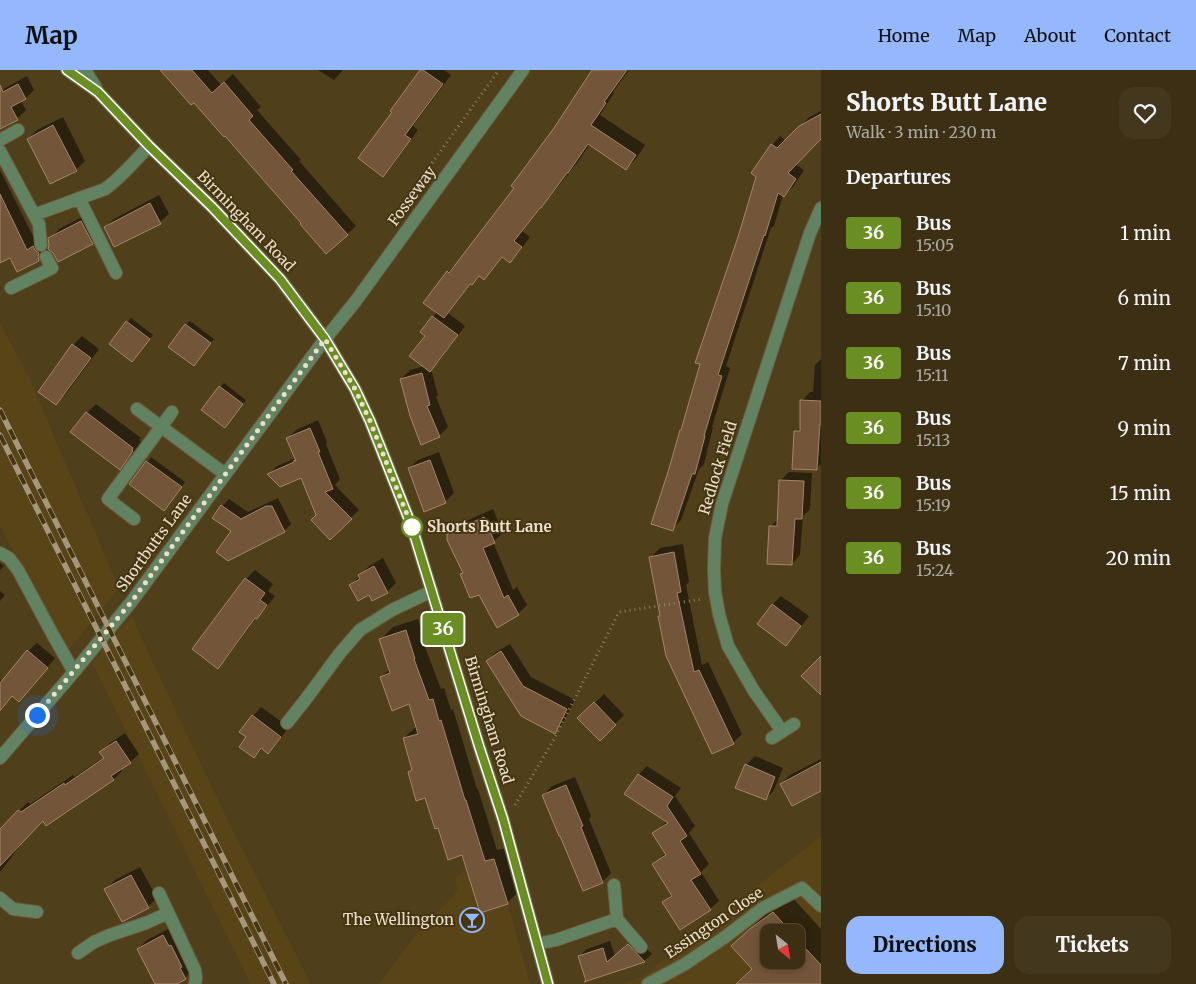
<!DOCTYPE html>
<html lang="en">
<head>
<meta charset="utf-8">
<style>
  body { margin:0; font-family:Merriweather,serif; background:#43371d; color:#f1f3f6; height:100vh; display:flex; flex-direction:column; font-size:19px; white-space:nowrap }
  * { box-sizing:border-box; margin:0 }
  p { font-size:16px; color:#aca9a0 }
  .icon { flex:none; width:28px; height:28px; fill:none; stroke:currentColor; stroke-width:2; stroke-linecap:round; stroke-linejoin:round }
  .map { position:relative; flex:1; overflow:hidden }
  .side { display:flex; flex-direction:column; background:#3c2f14; width:375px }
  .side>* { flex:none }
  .badge { padding:0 10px; border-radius:4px; font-size:18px; line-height:32px }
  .needle { width:32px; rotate:150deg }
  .fabs { position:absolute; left:760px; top:854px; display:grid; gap:10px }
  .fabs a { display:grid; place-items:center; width:45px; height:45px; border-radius:10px; background:#3c2f14; box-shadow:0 2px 12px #0003,0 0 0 1px #554a34; font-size:25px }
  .you { position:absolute; width:25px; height:25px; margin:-12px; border:4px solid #fff; border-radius:50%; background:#1a73e8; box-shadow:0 0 0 8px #1a73e833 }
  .map>.badge { position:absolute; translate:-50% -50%; box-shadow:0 0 0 2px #fff }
  h2 { padding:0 25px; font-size:19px; line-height:45px }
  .round { display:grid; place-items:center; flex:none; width:52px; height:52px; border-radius:15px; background:#43371d }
  .summary { display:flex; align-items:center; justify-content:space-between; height:85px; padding:0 25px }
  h1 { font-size:24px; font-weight:800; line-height:38px }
  .cta { display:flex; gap:10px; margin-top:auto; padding:10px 25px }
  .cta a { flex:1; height:58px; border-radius:15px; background:#94b7fd; color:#111; font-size:20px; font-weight:800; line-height:58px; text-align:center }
  .cta a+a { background:#43371d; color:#f1f3f6 }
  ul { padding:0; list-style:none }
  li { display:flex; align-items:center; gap:15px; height:65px; padding:0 25px }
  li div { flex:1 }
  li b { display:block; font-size:19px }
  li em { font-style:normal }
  li .badge { min-width:55px; font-weight:700; text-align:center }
  header { display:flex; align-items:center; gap:30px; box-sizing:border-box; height:70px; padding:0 25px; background:#94b7fd; color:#111 }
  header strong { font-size:24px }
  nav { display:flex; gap:28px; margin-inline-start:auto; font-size:18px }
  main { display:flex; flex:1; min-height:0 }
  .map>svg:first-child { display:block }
  .built { fill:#594418; fill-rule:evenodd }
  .shadow { fill:#0007; fill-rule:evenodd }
  .building { fill:#73563a; stroke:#a48567 }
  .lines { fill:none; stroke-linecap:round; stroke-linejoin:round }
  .minor-casing { stroke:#6c5c3b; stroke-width:14 }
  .path { stroke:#8d7f61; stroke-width:3; stroke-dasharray:1 4; stroke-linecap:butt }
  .minor { stroke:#628361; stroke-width:12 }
  .rail-casing { stroke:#a4977c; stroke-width:5.5 }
  .rail { stroke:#453510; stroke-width:4; stroke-dasharray:11; stroke-linecap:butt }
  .line-casing { stroke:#fff; stroke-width:11 }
  .line { stroke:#6b8e23; stroke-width:8 }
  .walk { stroke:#eae0cc; stroke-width:5; stroke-dasharray:0 9 }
  .stop-dot { fill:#fff; stroke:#6b8e23; stroke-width:2.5 }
  .labels { text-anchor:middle; stroke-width:4; stroke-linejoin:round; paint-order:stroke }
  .street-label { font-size:15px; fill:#eae0cc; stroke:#453510 }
  .stop-label { font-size:15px; font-weight:bold; fill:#eae0cc; stroke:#453510; text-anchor:start }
  .poi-label { font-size:15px; fill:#eae0cc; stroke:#453510; text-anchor:end }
</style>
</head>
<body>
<header>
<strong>Map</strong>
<nav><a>Home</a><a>Map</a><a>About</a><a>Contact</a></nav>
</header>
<main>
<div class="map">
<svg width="821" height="914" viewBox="0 0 821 914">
  <rect width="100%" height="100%" fill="#503f1b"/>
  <!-- built -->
  <path class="built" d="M0,253L27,303L119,518L66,583L0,456Z
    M132,545L146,578L231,757L311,914H251L92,593Z
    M821,766V914H624L643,906ZM769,862H796V890H769Z
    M494,789L508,834L530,914H379L415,866L458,821L455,810L466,797Z"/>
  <!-- shadow -->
  <path class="shadow" d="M162,0H208L221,15L233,4L261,37L257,40L301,90L299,91L356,156L347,164L247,90L194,31Z
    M318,0H343L334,10Z
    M421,0H444L451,5L413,56L418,60L392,96L383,105L393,42Z
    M593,0H629L613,22L614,23L600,45L645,75L636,89L626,98L590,74L578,92L522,161L530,167L519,182L510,191L503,186L493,199L484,209L480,206L472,214L471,213L448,243L465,256L439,291L431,299L438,325L436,327L448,357L439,366L401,309L410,300L425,296L427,265L433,247L437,242L448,202L457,193L515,118Z
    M27,6L34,20L26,28L21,31L26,40L17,49L0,58V21Z
    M821,41V68L795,94L804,100L793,117L784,125H783L774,156L771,158L726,296L730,298L712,357H713L704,394L699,399L681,450L672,459L772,75L780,66L786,71L809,47Z
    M63,47L85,91L76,100L28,69L37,60Z
    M0,100L36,172L46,177L47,181L38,190L0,186Z
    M159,125L169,144L160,152L105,157L114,149Z
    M90,143L101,164L92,173L50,169L59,159Z
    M131,248L153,265L136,286L127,252Z
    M190,251L214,269L197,291L186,255Z
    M82,266L99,279L65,325L56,333L73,275Z
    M821,289V394L816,399L796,362L801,356L802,331L810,322H813L815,295Z
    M224,313L246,330L229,352L220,317Z
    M96,334L141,368L139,370L141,372L128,389L119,398L72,362L87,343Z
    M318,350L327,372L326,374L340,409L335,415L359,440L330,468L318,445L301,406L269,404L277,396L296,388L288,368L296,360Z
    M439,382L454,423L445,432L409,398L418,390Z
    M151,387L185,412L168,435L131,414Z
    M789,402L812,403L810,439L803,446L800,485L792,494L771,456L778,449L781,410Z
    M278,428L291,454L284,461H232L214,447L222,436L229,429L248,442Z
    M493,439L503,463L493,472L513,520L517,517L527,535L518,544L480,523L464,503L447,465L455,456Z
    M683,474L689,512L686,515L702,595L708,592L742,664L733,673L661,545L651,487L660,478Z
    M383,488L396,513L387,522L373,529L370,523L351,515L369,496Z
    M0,493L4,496L0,500Z
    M255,500L273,514L268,521L275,526L265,539L256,548L227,588L218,597L246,509Z
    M0,521L5,525L0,531Z
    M781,526L809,546L794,566L786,574L773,534Z
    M418,549L426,576L425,577L441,619L444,618L451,640L453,639L477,719H478L497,780L506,778L519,821L507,833L439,756L426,727L409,702L413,698L404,668L417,656L410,633L381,607L390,599L381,569L393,557Z
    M37,573L55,588L28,622L13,625L0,642V609L3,612L28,581Z
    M510,574L531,607L575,630L563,653L555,662L487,591L496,582Z
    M604,624L624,645L600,669L579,648Z
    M261,637L289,657L277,673L268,682L263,678L254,687L248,667L253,646Z
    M125,663L139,684L130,692L121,698L122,701L114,709L47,754L43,749L19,775L20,776L0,802V760L28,732L30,734L73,705L74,707L104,687L101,682L110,673Z
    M755,686L783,698L774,720L766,729L746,695Z
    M821,689V719L781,714L790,705Z
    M647,696L681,718L675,726L695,756L689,763L709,794L701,802L719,831L710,839L663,833L672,824L653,795L666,783L654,763L667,751L639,704Z
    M575,707L591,746L589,749L611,803L602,812L544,725L552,716Z
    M140,797L157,828L148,837L106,819L115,810Z
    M791,826L821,859V914H736L753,898L733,876L770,840ZM769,862H796V890H769Z
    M172,857L194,899L185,908L174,914H156L138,879L147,870Z
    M636,867L652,884L644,891L587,910L579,886L587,879L610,871L615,886Z"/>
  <!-- building -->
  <path class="building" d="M160,0H192L212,23L224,12L253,46L249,50L293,100L291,101L348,165L326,184L300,154L301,153L225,66L224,67L194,33L191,35Z
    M420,0H423L443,14L405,65L411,69L383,107L358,88L392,42L390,41Z
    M592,0H627L604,32L606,33L591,55L636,85L626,100L588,74L568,103H567L541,138H540L514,171L522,177L510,193L502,187L484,210L479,206L472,215L470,214L444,248L423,233L447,201L449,203L514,118L511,116L554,58Z
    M18,14L26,29L11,37L18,50L0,59V15L3,22Z
    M821,44V69L788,103L796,109L784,127L778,123L765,166L764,165L718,305L722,306L704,366H705L695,404H692L673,461L651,454L668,402L680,360H681L700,294L695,293L738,167L756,107L751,103L771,74L777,78L799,56Z
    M53,55L77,101L50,114L27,69Z
    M0,124L27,180L33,176L35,180L39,183L38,186L39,191L17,202L10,188L0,193Z
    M150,133L161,154L114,177L104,157Z
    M81,151L93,174L58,192L53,183L48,179L49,175L48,168Z
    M432,246L458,265L430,302L409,286L425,266L420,262Z
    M126,251L150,269L132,292L109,274Z
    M185,254L211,273L194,296L168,277Z
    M72,274L91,288L56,335L38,322Z
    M422,303L430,335L427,336L440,367L421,375L410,346L400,309Z
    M219,316L243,334L225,358L201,340Z
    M800,330L821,331V354H820L817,400L792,399L794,361H800Z
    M86,342L133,378L132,380L133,381L120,400L70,362Z
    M310,358L320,382H318L333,419L325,422L352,449L330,470L311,450L316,445L301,408L280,417L267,404L294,392V390L296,391L286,368Z
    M430,390L446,433L424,442L408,398Z
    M146,391L182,417L164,441L129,414Z
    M779,410L804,411L802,449H795L792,495L767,494L769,456H777Z
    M221,435L241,449L266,436H272L285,462L228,491L216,482L231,461L212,448Z
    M484,447L495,473L483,478L504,528L508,525L519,545L497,558L479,525L470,528L460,504L463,503L447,470V464Z
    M674,482L681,522L677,523L694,602L699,600L734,674L712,684L666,586L658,546H660L649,487Z
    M374,496L388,523L372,531L369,525L358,531L349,515L360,509L358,505Z
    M245,508L265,523L260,530L267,535L257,549L255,548L218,599L192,579Z
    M772,534L801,556L786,576L757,554Z
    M406,560L415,589H414L429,630L433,629L439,651L441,650L465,730H466L485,791L494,789L508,834L480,843L462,785L448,790L438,758L435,759L425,728L416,731L408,702L412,700L403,668L418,664L409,634L392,641L380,607L390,603L379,569Z
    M27,580L48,598L19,632L12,626L0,641V613Z
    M501,581L523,616L567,639L555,664L521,646L486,591Z
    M821,586V625L801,606Z
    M594,632L616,655L600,671L577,648Z
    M252,645L281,667L268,684L261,678L254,688L239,677L246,667L239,662Z
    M116,671L131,693L111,706L114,710L46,756L43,751L0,796V759L18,740L21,742L64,713L65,715L104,688L99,682Z
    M821,692V721L792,736L780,714Z
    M745,694L775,707L766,730L735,718Z
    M638,704L673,727L667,736L687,766L680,771L701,804L691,810L711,840L680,860L662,832L672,826L652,794L666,785L652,763L668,753L624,724Z
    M566,715L583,756L581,757L603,813L583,821L560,766H559L542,725Z
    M131,805L149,838L122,852L104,819Z
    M773,842L791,862H769V890H796V868L821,895V914H736L752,899L731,876L751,858Z
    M163,865L169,876L171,875L182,897L180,898L186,909L177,914H155L137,879Z
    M628,874L645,892L584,912L586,911L578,886L603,878L607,892Z"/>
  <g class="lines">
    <defs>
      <path id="minor" d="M67,0L98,22L149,76L212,137L280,209L325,269L355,319L370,351L412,457L479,676L503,749L548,914
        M85,0L96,18
        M0,70L18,60
        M0,81L39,154L41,175
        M79,128L116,203
        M34,145L105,119C122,107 135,91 149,76
        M11,218L52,198L46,187
        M137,339L225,404
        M134,449L108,429L172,342
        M0,483L9,488L18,500L54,567L74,602
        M287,653L306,629L340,583L360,560L392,540L432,521
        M782,661L754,621L728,576L719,544L715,522L714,500L715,468L722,434L810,163L821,138
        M772,668L794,654
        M0,688L74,602L132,531L325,269L355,232L523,0
        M614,815L617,849L641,877
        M159,823L195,900L196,908L195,914
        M0,828L13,839L37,842
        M537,874L556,870L617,849
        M78,883L94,872L110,865L146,853L168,843
        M648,914L685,894L725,867L763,838L802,818L821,836"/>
    </defs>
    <!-- minor casing -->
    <use href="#minor" class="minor-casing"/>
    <!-- path -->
    <path class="path" d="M414,125L411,122L499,0
      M515,735L553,671L619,542L702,529"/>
    <!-- minor -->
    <use href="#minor" class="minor"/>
    <defs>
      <path id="rail" d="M0,340L286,914
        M0,365L274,914"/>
    </defs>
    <!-- rail casing -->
    <use href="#rail" class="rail-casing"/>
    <!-- rail -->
    <use href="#rail" class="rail"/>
  </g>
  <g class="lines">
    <defs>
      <path id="line" d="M67,0L98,22L149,76L212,137L280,209L325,269L355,319L370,351L412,457L479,676L503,749L548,914"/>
    </defs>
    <!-- line casing -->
    <use href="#line" class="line-casing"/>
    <!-- line -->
    <use href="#line" class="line"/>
    <!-- walk -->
    <path class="walk" d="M37,645L132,531L325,269L355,319L370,351L412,457"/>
  </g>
  <!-- icons -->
  <defs>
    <symbol id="bar-ring" viewBox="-11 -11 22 22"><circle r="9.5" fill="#453510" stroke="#94b7fd" stroke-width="1.5"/><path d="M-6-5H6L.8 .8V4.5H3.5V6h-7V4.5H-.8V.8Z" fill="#94b7fd"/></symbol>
  </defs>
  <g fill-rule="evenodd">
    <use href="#bar-ring" x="458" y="836" width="28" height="28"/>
  </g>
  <!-- markers -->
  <circle class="stop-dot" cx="412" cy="457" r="10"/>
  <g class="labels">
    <!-- street labels -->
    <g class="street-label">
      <text transform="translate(412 126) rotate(-54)" y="5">Fosseway</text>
      <text transform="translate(246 151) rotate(46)" y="5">Birmingham Road</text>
      <text transform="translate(718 398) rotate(-73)" y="5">Redlock Field</text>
      <text transform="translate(154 473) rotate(-54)" y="5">Shortbutts Lane</text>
      <text transform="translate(489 650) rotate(73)" y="5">Birmingham Road</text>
      <text transform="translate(714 853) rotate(-34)" y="5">Essington Close</text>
    </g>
    <!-- stop labels -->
    <g class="stop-label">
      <text x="427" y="462">Shorts Butt Lane</text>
    </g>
    <!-- poi labels -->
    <g class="poi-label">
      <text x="454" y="855">The Wellington</text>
    </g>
  </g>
</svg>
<div class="fabs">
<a><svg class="needle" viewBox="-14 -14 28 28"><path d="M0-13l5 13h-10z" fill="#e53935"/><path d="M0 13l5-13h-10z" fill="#aca9a0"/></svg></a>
</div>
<div class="you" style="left:37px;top:645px"></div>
<b class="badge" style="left:443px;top:559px;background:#6b8e23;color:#fff">36</b>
</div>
<section class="side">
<div class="summary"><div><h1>Shorts Butt Lane</h1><p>Walk · 3 min · 230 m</p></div><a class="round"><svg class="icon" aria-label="heart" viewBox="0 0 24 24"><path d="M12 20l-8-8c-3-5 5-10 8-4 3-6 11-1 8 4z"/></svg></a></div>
<h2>Departures</h2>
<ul>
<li><span class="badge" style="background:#6b8e23;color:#fff">36</span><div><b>Bus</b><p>15:05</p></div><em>1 min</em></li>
<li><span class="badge" style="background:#6b8e23;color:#fff">36</span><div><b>Bus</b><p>15:10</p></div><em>6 min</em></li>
<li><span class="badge" style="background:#6b8e23;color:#fff">36</span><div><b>Bus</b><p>15:11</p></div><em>7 min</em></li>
<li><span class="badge" style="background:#6b8e23;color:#fff">36</span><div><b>Bus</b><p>15:13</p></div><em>9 min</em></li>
<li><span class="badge" style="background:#6b8e23;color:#fff">36</span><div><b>Bus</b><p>15:19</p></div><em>15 min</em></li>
<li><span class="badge" style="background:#6b8e23;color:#fff">36</span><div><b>Bus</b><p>15:24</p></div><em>20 min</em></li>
</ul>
<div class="cta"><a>Directions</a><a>Tickets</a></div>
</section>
</main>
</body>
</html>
